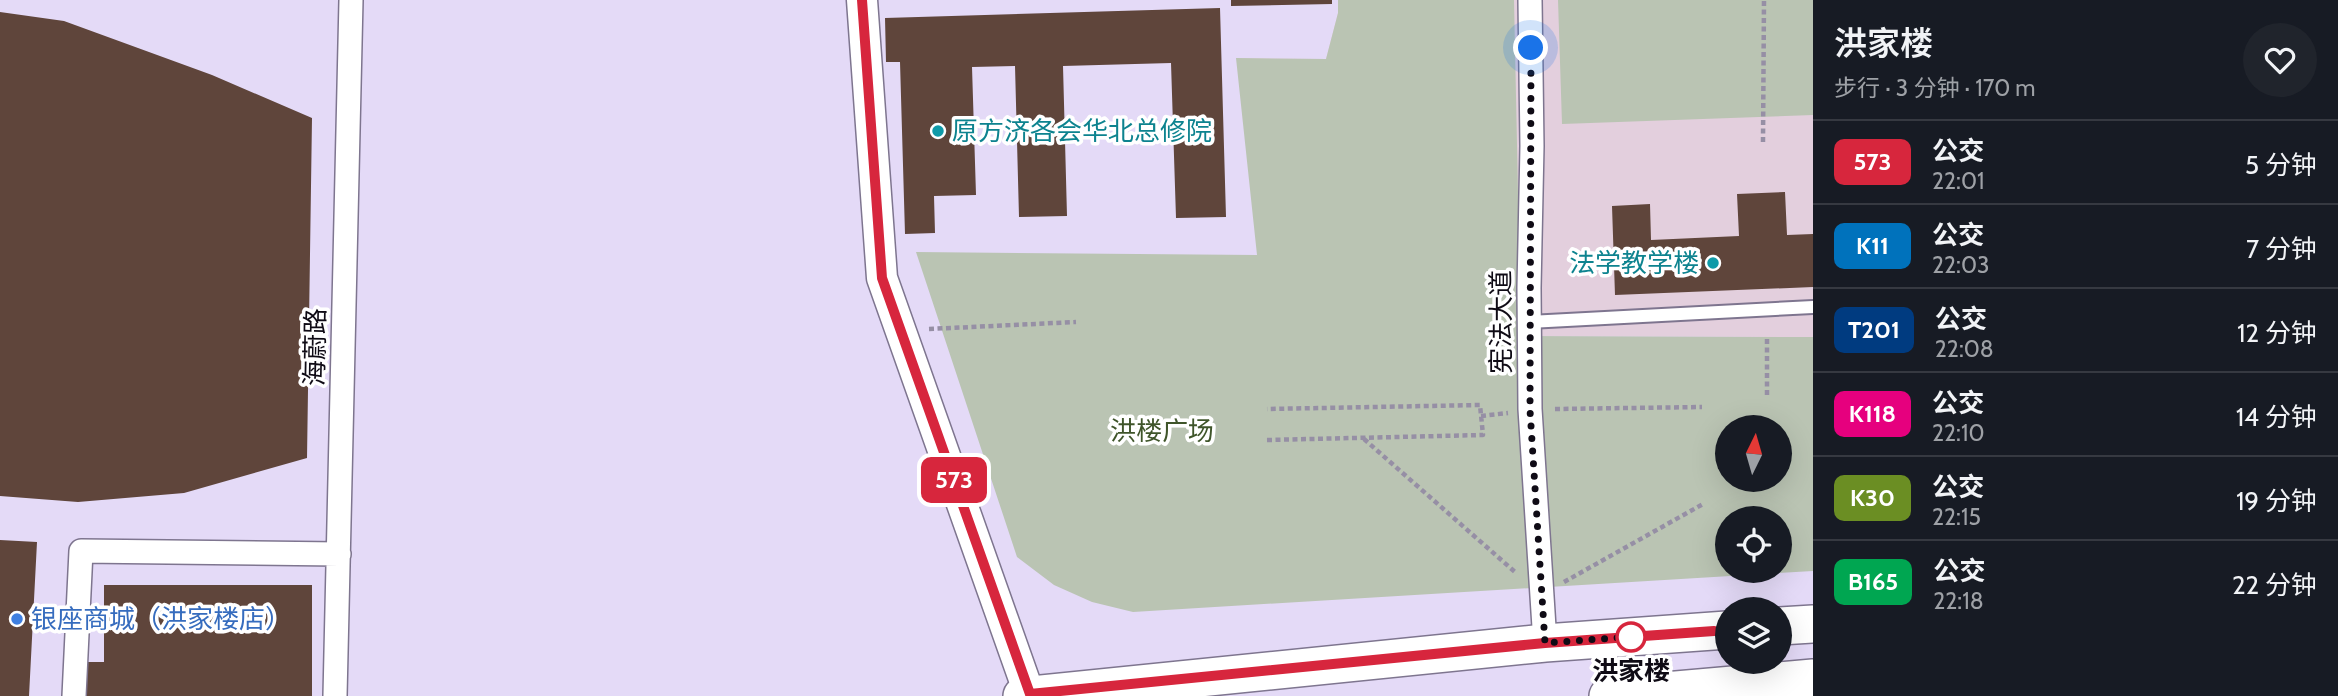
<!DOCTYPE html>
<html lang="zh">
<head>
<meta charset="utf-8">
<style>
  body { margin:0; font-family:Cabin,"Noto Sans SC",sans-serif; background:#20242c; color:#f1f3f6; height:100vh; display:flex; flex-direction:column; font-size:26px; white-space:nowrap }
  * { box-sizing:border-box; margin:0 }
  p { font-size:23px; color:#9ea1a6 }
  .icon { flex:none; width:38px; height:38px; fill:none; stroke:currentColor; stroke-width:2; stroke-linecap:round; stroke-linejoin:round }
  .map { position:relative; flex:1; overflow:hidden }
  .side { display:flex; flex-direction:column; background:#171b24; width:525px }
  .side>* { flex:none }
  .badge { padding:0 14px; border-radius:10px; font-size:24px; line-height:46px }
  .needle { width:46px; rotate:5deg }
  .tools { position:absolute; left:1715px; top:415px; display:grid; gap:14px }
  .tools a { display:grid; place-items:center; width:77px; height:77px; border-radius:50%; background:#171b24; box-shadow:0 7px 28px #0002; font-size:35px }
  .you { position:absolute; width:35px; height:35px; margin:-18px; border:5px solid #fff; border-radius:50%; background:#1a73e8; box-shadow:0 0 0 10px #1a73e833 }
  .map>.badge { position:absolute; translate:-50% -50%; box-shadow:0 0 0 4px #fff }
  .round { display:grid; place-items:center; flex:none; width:74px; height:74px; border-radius:37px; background:#20242c }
  .overview { display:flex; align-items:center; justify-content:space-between; height:119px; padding:0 21px }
  h1 { font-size:33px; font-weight:600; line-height:52px }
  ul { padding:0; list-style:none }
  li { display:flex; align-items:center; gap:21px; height:84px; padding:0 21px; border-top:2px solid #363941 }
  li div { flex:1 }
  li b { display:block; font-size:26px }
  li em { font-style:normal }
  li .badge { min-width:77px; font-weight:700; text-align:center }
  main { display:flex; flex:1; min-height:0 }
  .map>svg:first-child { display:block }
  .education { fill:#e3cfdd }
  .green { fill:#bac4b3; fill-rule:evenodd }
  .building { fill:#5f453b }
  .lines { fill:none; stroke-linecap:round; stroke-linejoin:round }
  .service-casing { stroke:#7e758f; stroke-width:16 }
  .minor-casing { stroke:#7e758f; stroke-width:26 }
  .tertiary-casing { stroke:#7e758f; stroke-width:33 }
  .primary-casing { stroke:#7e758f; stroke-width:40 }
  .path { stroke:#968fa5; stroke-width:4.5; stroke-dasharray:5 3.5; stroke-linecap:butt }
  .service { stroke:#fff; stroke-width:12 }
  .minor { stroke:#fff; stroke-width:23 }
  .tertiary { stroke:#fff; stroke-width:30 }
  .primary { stroke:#fff; stroke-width:37 }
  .line-casing { stroke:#fff; stroke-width:16 }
  .line { stroke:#d7263d; stroke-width:10 }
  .walk { stroke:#0f0b15; stroke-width:7; stroke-dasharray:0 12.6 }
  .culture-dot { fill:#0f9aa8; stroke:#fff; stroke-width:2.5 }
  .shop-dot { fill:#3f7fe0; stroke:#fff; stroke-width:2.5 }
  .stop-dot { fill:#fff; stroke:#d7263d; stroke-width:3.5 }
  .labels { text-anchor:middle; stroke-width:7; stroke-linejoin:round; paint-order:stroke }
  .culture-label { font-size:26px; fill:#0d838f; stroke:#fff; text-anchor:start }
  .street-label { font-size:26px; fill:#0f0b15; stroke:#fff }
  .park-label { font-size:26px; fill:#3f552a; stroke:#fff }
  .shop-label { font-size:26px; fill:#366cbe; stroke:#fff; text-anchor:start }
  .stop-label { font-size:26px; font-weight:bold; fill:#0f0b15; stroke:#fff }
</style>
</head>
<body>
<main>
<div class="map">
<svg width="1813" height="696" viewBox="0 0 1813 696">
  <rect width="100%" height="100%" fill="#e4daf7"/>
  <!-- education -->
  <path class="education" d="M1338,0H1813V337L1521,336L1236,58L1326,59L1338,13Z"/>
  <!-- green -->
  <path class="green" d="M1338,0H1514L1521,336L1813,337V571L1133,612L1092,602L1054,585L1017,557L916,252L1257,255L1236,58L1326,59L1338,13ZM1727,427H1780V480H1727ZM1727,518H1780V570H1727Z
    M1558,0H1813V115L1562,124Z"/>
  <!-- building -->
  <path class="building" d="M1231,0H1332V4L1231,6Z
    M1220,8L1226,217L1176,218L1171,63L1063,66L1067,216L1019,217L1015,66L972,67L976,195L934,196L935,233L905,234L900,62H886L885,18Z
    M0,12L64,21L212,75L312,118L307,458L184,493L78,502L0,496Z
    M1785,192L1787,235L1813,234V287L1615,295L1612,206L1650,204L1651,240L1739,236L1737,194Z
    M0,540L37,542L29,696H0Z
    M104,585H312V696H80V662H104Z"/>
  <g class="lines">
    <defs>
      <path id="service" d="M1529,322L1813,307"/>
      <path id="minor" d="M1530,0L1532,146L1529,288L1530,409L1545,643
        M74,696L81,551L339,554
        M335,696L351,0"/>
      <path id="tertiary" d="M862,0L882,278L1030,696"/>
      <path id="primary" d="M1780,626L1813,624
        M1022,696L1545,643L1727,630
        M1608,696L1813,678"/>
    </defs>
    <!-- service casing -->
    <use href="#service" class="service-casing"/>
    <!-- minor casing -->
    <use href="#minor" class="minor-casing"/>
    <!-- tertiary casing -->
    <use href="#tertiary" class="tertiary-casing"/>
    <!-- primary casing -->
    <use href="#primary" class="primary-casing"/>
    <!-- path -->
    <path class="path" d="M1763,142L1764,0
      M929,329L1076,322
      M1767,395V338
      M1555,409L1702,407
      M1481,416L1508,413
      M1364,439L1515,572
      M1267,440L1483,435L1480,405L1267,409
      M1564,582L1703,504"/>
    <!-- service -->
    <use href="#service" class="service"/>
    <!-- minor -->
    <use href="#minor" class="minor"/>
    <!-- tertiary -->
    <use href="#tertiary" class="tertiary"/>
    <!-- primary -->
    <use href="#primary" class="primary"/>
  </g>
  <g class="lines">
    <defs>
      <path id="line" d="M862,0L882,278L1030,694L1545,643L1714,631"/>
    </defs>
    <!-- line casing -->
    <use href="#line" class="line-casing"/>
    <!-- line -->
    <use href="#line" class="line"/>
    <!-- walk -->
    <path class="walk" d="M1531,48L1530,410L1545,643L1642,636L1631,637"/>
  </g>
  <!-- markers -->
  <g class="culture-dot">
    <circle cx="938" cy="131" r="7"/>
    <circle cx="1713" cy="263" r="7"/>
  </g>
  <circle class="shop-dot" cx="17" cy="619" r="7"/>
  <circle class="stop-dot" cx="1631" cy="637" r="14"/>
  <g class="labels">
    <!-- culture labels -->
    <g class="culture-label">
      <text x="952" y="140">原方济各会华北总修院</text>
      <text x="1699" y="272" text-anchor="end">法学教学楼</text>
    </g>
    <!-- street labels -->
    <g class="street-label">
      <text transform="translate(1501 322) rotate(-90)" y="9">宪法大道</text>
      <text transform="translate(315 347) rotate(-89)" y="9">海蔚路</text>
    </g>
    <!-- park labels -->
    <g class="park-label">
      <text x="1162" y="440">洪楼广场</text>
    </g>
    <!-- shop labels -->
    <g class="shop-label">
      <text x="31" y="628">银座商城（洪家楼店）</text>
    </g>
    <!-- stop labels -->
    <g class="stop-label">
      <text x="1631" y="680">洪家楼</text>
    </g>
  </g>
</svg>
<div class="tools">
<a><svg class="needle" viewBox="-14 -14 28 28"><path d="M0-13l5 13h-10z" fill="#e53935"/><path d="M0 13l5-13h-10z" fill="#9ea1a6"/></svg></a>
<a><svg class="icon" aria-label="locate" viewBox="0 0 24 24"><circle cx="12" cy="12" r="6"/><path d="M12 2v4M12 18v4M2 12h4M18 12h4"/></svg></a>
<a><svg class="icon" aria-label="layers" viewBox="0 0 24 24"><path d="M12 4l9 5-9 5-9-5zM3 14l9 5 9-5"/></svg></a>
</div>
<div class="you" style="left:1531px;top:48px"></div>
<b class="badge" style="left:954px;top:480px;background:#d7263d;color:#fff">573</b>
</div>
<section class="side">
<div class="overview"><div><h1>洪家楼</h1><p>步行 · 3 分钟 · 170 m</p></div><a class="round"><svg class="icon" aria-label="heart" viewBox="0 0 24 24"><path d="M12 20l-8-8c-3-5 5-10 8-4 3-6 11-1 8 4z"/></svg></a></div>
<ul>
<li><span class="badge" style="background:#d7263d;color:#fff">573</span><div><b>公交</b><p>22:01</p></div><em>5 分钟</em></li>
<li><span class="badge" style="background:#0072bc;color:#fff">K11</span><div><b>公交</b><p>22:03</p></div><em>7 分钟</em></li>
<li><span class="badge" style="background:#003b80;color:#fff">T201</span><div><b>公交</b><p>22:08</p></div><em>12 分钟</em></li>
<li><span class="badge" style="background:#e6007e;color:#fff">K118</span><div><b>公交</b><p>22:10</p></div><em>14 分钟</em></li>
<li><span class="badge" style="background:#6b8e23;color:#fff">K30</span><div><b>公交</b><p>22:15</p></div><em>19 分钟</em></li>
<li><span class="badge" style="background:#00a651;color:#fff">B165</span><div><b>公交</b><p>22:18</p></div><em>22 分钟</em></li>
</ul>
</section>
</main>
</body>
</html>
